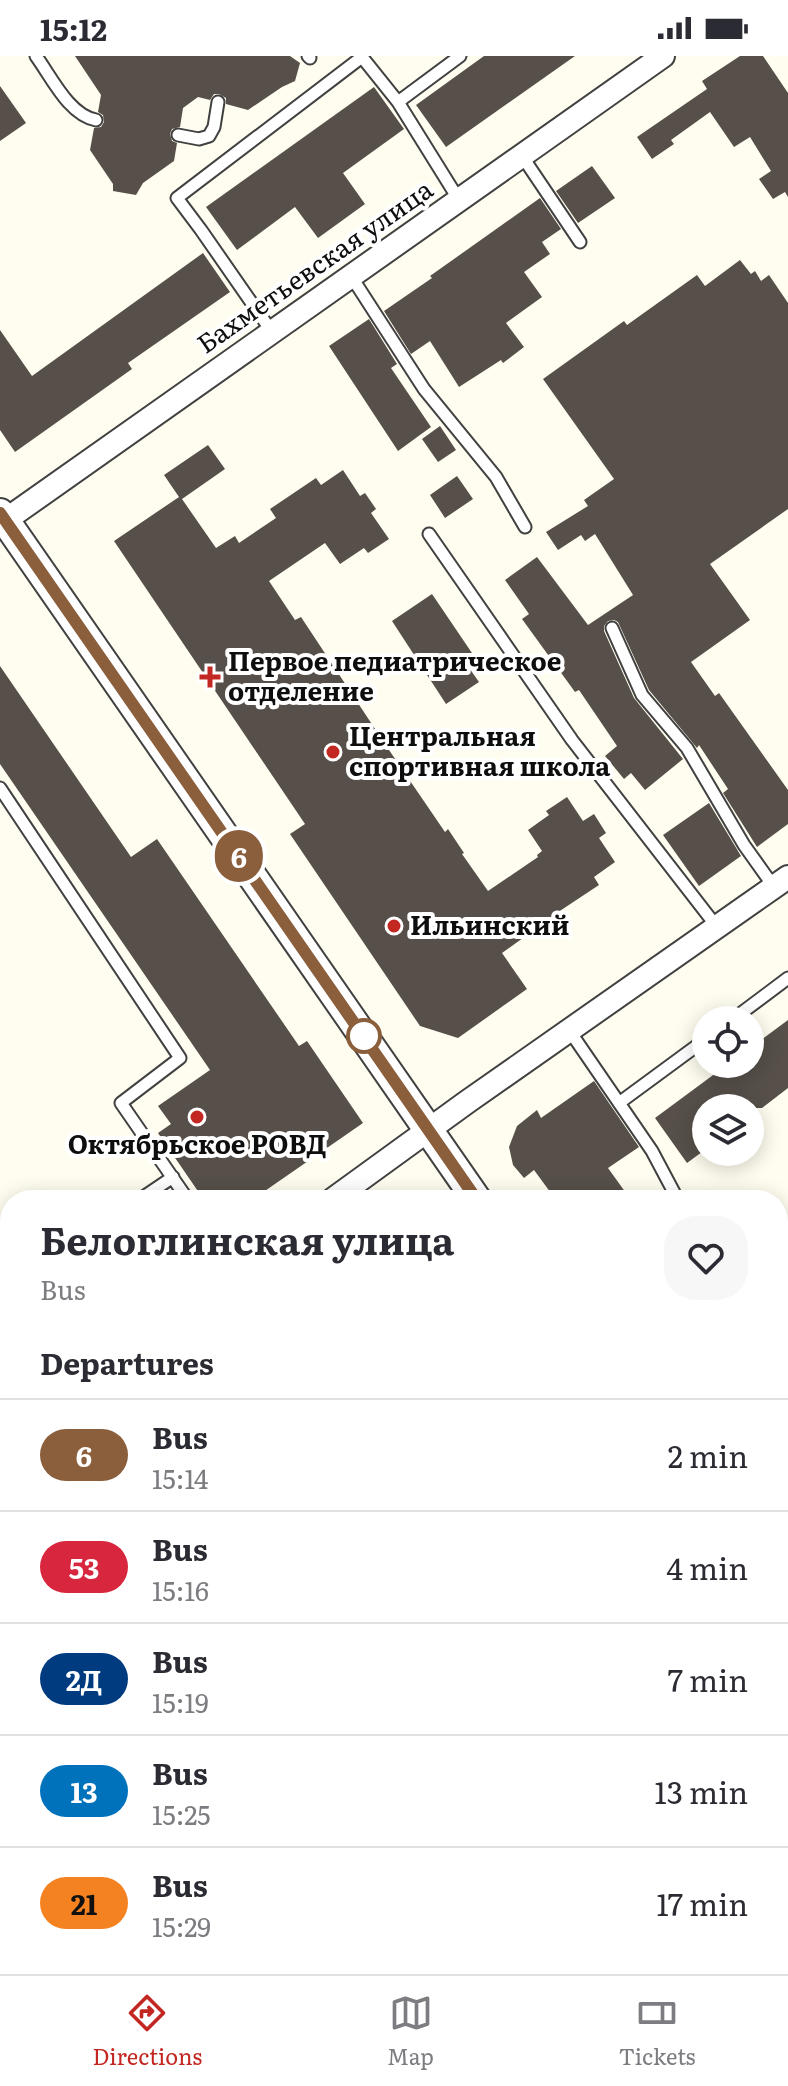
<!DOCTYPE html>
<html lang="en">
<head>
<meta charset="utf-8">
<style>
  body { margin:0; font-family:Literata,serif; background:#f7f7f7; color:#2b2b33; height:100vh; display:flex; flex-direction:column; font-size:30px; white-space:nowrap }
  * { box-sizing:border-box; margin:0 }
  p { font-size:26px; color:#7c7c81 }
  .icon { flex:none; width:44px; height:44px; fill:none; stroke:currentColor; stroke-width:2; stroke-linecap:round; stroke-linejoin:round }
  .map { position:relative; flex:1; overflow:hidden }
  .panel { position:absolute; left:0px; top:1134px; width:788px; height:784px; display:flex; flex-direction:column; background:#fff; border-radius:32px 32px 0 0; box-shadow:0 4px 20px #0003 }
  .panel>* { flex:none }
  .badge { padding:0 16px; border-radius:26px; font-size:28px; line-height:52px }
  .tools { position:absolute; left:692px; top:950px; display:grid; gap:16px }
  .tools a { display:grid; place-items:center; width:72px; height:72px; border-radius:50%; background:#fff; box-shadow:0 4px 20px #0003; font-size:40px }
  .map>.badge { position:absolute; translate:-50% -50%; box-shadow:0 0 0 4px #fff }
  h2 { padding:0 40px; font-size:30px; line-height:72px }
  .round { display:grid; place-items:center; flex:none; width:84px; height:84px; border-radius:32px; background:#f7f7f7 }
  .overview { display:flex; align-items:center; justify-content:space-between; height:136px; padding:0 40px }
  h1 { font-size:38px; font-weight:700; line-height:60px }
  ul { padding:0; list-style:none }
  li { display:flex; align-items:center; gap:24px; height:112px; padding:0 40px; border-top:2px solid #e1e1e2 }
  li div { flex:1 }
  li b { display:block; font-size:30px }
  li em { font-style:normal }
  li .badge { min-width:88px; font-weight:700; text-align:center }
  .status { display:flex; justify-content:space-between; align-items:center; height:56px; padding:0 40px; background:#fff; direction:ltr }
  .status svg { height:22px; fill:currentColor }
  .tab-bar { display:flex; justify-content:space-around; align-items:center; height:112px; border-top:2px solid #e1e1e2; background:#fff; font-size:22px; color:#7c7c81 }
  .tab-bar a { display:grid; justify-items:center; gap:4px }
  .tab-bar .selected { color:#c32721 }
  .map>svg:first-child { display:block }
  .building { fill:#57504a }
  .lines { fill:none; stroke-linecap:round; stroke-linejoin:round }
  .service-casing { stroke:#414141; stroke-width:15 }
  .minor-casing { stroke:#414141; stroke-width:26 }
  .tertiary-casing { stroke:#414141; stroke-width:32 }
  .path { stroke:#303030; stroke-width:5; stroke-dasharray:8 4; stroke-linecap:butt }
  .service { stroke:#fff; stroke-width:11 }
  .minor { stroke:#fff; stroke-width:22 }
  .tertiary { stroke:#fff; stroke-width:28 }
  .line-casing { stroke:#fff; stroke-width:18 }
  .line { stroke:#8b5e3c; stroke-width:12 }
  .poi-dot { fill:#c32721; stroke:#fff; stroke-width:3 }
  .stop-dot { fill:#fff; stroke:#8b5e3c; stroke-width:4 }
  .labels { text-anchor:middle; stroke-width:8; stroke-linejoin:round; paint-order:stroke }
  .street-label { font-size:26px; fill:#0e0e0e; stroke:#fff }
  .poi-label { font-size:26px; font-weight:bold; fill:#0e0e0e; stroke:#fff; text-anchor:start }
</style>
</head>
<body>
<div class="status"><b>15:12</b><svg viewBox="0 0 49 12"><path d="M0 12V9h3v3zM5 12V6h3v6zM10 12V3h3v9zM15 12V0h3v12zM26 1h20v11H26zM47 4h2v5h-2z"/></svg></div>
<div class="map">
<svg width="788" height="1918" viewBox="0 0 788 1918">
  <rect width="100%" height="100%" fill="#fffdef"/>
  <!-- building -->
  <path class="building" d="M75,0H290L300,7L295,25L282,31L248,54L226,48V42L219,38H214L210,44L198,41L183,52L180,71L172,73L170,78L172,85L177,87L174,105L143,127L136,139L113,135V128L90,94L94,72L101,71L104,66L103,59L98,56L101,39Z
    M484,0H575L446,91L416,49Z
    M740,0H763L788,37V141L785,136L773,143L759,123L771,115L750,81L734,91L710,56L671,84L674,88L652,103L637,81L707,33L702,25Z
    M0,30L26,67L0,85Z
    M374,31L404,73L343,117L365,148L318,182L295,151L237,194L206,151Z
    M592,110L615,142L578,167L556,135Z
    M540,142L561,173L542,186L550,198L524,216L542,241L506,267L524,291L503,307L501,304L459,331L430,285L411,298L384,255L432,222L430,220Z
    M203,197L230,236L128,307L132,313L15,396L0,374V274L32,320Z
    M740,204L751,218L755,215L761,225L769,219L788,247V453L710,508L750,564L691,606L715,640L719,637L788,734V768L757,791L723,737L728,733L699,689L697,692L649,634L618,566L614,564L608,565L604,570V575L634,642L683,703L645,734L631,717L624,723L605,700L617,690L579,634L575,636L522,563L529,558L505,524L537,501L588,569L633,539L595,478L585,485L581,479L558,494L546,476L588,450L584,444L614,423L543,323L624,265L627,269L697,219L705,230Z
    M369,263L397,308L391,312L431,371L398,395L329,290Z
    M440,370L456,394L438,406L422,383Z
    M208,389L225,413L182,443L216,492L235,480L239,487L276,462L270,453L316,422L321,429L343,414L360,440L365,437L376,453L371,457L389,483L368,497L364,492L340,508L325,487L269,525L295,564L301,561L389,694L445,776L448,773L464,797L462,798L488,835L538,801L537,799L542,795L528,774L549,759L546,755L567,741L583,765L594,758L606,777L599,782L615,806L594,821L599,829L522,880L523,882L502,897L527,933L458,982L420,970L290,778L305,768L114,485L179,441L164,419Z
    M457,420L473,443L445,462L430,439Z
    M432,538L474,600L465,606L479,626L446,648L392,565Z
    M0,610L131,801L157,783L299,990L307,985L363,1067L252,1144H204L158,1077L171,1068L158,1050L210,1014L0,708Z
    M709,747L741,800L699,830L663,779Z
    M788,964V1032L762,1052H706V1093L687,1107L655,1062L728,1008H750V992Z
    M594,1025L639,1091L608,1112L631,1144H556L534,1114L524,1122L513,1109L509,1091L517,1070L537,1054L541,1062Z"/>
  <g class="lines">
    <defs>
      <path id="service" d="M36,0C52,22 69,59 96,64
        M308,0L310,2
        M398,46L460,0
        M178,79L199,83L209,80L214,71L218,46
        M522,100L580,186
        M351,220L424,333L496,421L525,471
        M272,276L201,174L177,142L362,1L398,46L459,144
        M429,478L572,684L717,871
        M612,572L642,639L687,692L744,789L774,831
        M0,732L180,1002L121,1047L188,1144
        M732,964L788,922
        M569,974L652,1095L678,1144
        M619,1047L706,983
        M139,1144L173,1121
        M0,1246L10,1238
        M778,1509L788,1502
        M778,1726L788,1719
        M0,1856L10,1854
        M180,1908L182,1918
        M664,1908L666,1918
        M499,1918L505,1908
        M537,1918L544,1908"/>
      <path id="minor" d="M0,468L663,0
        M332,1144L467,1046L788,821
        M0,1388L10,1380"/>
      <path id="tertiary" d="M0,457L477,1144
        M778,1580L788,1595"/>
    </defs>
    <!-- service casing -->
    <use href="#service" class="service-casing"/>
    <!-- minor casing -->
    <use href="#minor" class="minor-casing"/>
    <!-- tertiary casing -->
    <use href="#tertiary" class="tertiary-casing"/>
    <!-- path -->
    <path class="path" d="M0,1180L10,1194"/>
    <!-- service -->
    <use href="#service" class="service"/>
    <!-- minor -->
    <use href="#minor" class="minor"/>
    <!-- tertiary -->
    <use href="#tertiary" class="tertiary"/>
  </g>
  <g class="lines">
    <defs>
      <path id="line" d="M0,457L477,1144"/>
    </defs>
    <!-- line casing -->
    <use href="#line" class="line-casing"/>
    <!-- line -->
    <use href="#line" class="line"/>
  </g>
  <!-- markers -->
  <g class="poi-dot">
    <path d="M206 609h8v8h8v8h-8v8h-8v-8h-8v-8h8z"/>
    <circle cx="333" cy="696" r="8"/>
    <circle cx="394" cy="870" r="8"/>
    <circle cx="197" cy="1061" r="8"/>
  </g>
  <circle class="stop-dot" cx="364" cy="980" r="16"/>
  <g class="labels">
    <!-- street labels -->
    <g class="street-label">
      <text transform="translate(315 211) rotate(-35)" y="9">Бахметьевская улица</text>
    </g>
    <!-- poi labels -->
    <g class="poi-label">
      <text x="228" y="615">Первое педиатрическое<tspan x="228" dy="30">отделение</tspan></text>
      <text x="349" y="690">Центральная<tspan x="349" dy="30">спортивная школа</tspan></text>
      <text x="410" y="879">Ильинский</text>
      <text x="197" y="1098" text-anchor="middle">Октябрьское РОВД</text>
    </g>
  </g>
</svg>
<div class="tools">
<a><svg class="icon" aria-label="locate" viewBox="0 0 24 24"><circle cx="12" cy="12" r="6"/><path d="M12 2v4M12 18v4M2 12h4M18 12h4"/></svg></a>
<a><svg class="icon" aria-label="layers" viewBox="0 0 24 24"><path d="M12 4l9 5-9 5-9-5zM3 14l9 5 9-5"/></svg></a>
</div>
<b class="badge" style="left:239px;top:800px;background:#8b5e3c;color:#fff">6</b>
<section class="panel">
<div class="overview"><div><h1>Белоглинская улица</h1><p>Bus</p></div><a class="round"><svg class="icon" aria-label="heart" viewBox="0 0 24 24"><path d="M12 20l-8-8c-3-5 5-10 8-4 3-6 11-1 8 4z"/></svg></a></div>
<h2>Departures</h2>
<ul>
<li><span class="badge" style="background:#8b5e3c;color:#fff">6</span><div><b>Bus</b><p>15:14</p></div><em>2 min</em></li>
<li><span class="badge" style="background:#d7263d;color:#fff">53</span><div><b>Bus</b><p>15:16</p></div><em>4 min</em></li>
<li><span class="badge" style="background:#003b80;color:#fff">2Д</span><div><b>Bus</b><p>15:19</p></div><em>7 min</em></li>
<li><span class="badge" style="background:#0072bc;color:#fff">13</span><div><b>Bus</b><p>15:25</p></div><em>13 min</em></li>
<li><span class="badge" style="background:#f58220;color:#111">21</span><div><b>Bus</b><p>15:29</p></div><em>17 min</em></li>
</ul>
</section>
</div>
<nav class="tab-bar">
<a class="selected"><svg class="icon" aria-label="directions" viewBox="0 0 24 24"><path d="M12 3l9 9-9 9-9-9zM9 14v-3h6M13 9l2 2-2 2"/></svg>Directions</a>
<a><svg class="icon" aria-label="map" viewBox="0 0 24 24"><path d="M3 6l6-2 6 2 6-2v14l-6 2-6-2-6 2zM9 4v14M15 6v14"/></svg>Map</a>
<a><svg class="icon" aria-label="tickets" viewBox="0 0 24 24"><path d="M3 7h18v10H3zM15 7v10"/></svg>Tickets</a>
</nav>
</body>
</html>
